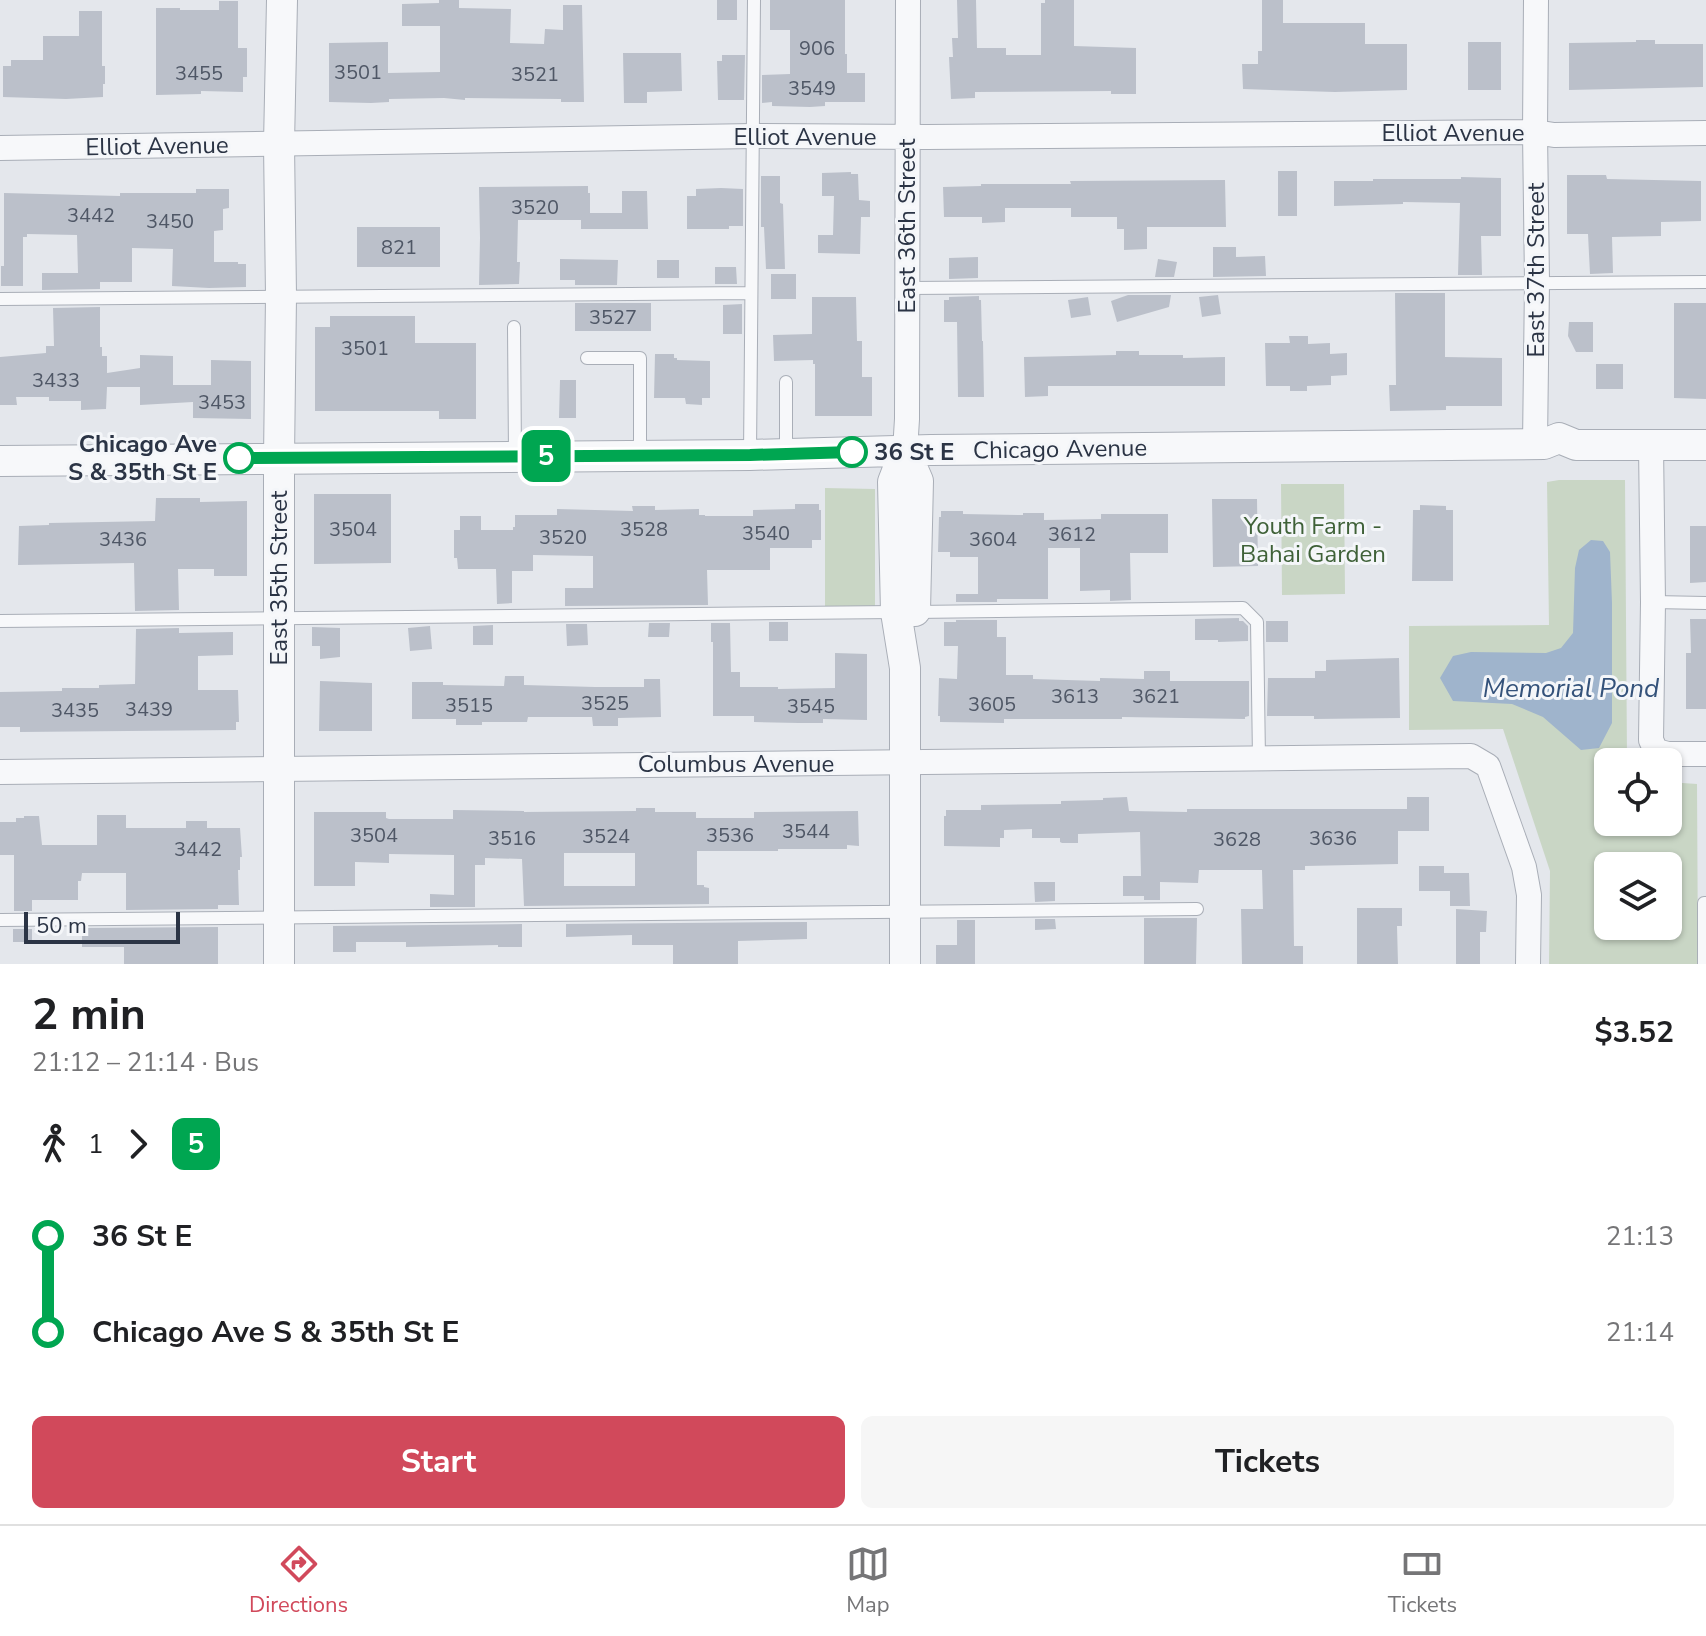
<!DOCTYPE html>
<html lang="en">
<head>
<meta charset="utf-8">
<style>
  body { margin:0; font-family:"Nunito Sans",sans-serif; background:#f6f6f6; color:#202124; height:100vh; display:flex; flex-direction:column; font-size:30px; white-space:nowrap }
  * { box-sizing:border-box; margin:0 }
  p { font-size:26px; color:#757577 }
  .icon { flex:none; width:44px; height:44px; fill:none; stroke:currentColor; stroke-width:2; stroke-linecap:round; stroke-linejoin:round }
  .map { position:relative; height:964px; overflow:hidden }
  .side { display:flex; flex-direction:column; background:#fff; flex:1 }
  .side>* { flex:none }
  .badge { padding:0 16px; border-radius:12px; font-size:28px; line-height:52px }
  .controls { position:absolute; left:1594px; top:748px; display:grid; gap:16px }
  .controls a { display:grid; place-items:center; width:88px; height:88px; border-radius:12px; background:#fff; box-shadow:0 2px 6px #0004; font-size:40px }
  .scale { position:absolute; left:24px; bottom:20px; width:156px; box-sizing:border-box; padding-left:8px; border:4px solid #2b3445; border-top:0; font-size:22px; line-height:28px; white-space:nowrap; color:#2b3445; -webkit-text-stroke:6px #f4f6f9; paint-order:stroke }
  .map>.badge { position:absolute; translate:-50% -50%; box-shadow:0 0 0 4px #fff }
  .legs { display:flex; align-items:center; gap:12px; height:88px; padding:0 32px; font-size:26px }
  .legs p { margin-inline-start:auto }
  .overview { display:flex; align-items:center; justify-content:space-between; height:136px; padding:0 32px }
  h1 { font-size:44px; font-weight:700; line-height:60px }
  .action { display:flex; gap:16px; margin-top:auto; padding:16px 32px }
  .action a { flex:1; height:92px; border-radius:12px; background:#d1495b; color:#fff; font-size:32px; font-weight:700; line-height:92px; text-align:center }
  .action a+a { background:#f6f6f6; color:#202124 }
  ul { padding:0 32px; list-style:none }
  li { display:flex; align-items:center; gap:28px; height:96px; font-size:30px }
  li i { display:grid; place-items:center; width:12px; height:100%; margin:0 10px; background:currentColor }
  li i::after { content:''; width:20px; height:20px; margin:-10px; border:6px solid; border-radius:50%; background:#fff }
  li p { margin-inline-start:auto }
  li:first-child i { background:linear-gradient(#0000 50%,currentColor 0) }
  li:last-child i { background:linear-gradient(currentColor 50%,#0000 0) }
  .tabs { display:flex; justify-content:space-around; align-items:center; height:112px; border-top:2px solid #e0e0e0; background:#fff; font-size:22px; color:#757577 }
  .tabs a { display:grid; justify-items:center; gap:4px }
  .tabs .on { color:#d1495b }
  .map>svg:first-child { display:block }
  .green { fill:#c9d6c5; fill-rule:evenodd }
  .water { fill:#9fb4cc }
  .building { fill:#bbc0ca; fill-rule:evenodd }
  .lines { fill:none; stroke-linecap:round; stroke-linejoin:round }
  .service-casing { stroke:#a9aeb7; stroke-width:14 }
  .minor-casing { stroke:#a9aeb7; stroke-width:26 }
  .tertiary-casing { stroke:#a9aeb7; stroke-width:32 }
  .service { stroke:#f7f8fa; stroke-width:12 }
  .minor { stroke:#f7f8fa; stroke-width:24 }
  .tertiary { stroke:#f7f8fa; stroke-width:30 }
  .line-1-casing { stroke:#fff; stroke-width:18 }
  .line-1 { stroke:#00a651; stroke-width:12 }
  .stop-1-dot { fill:#fff; stroke:#00a651; stroke-width:4 }
  .labels { text-anchor:middle; stroke-width:6; stroke-linejoin:round; paint-order:stroke }
  .number-label { font-size:20px; fill:#4f5766 }
  .street-label { font-size:24px; fill:#2b3445; stroke:#f4f6f9 }
  .stop-label { font-size:24px; font-weight:bold; fill:#2b3445; stroke:#f4f6f9; text-anchor:end }
  .park-label { font-size:24px; fill:#3f6138; stroke:#f4f6f9 }
  .water-label { font-size:26px; font-style:italic; fill:#34527a; stroke:#f4f6f9 }
</style>
</head>
<body>
<div class="map">
<svg width="1706" height="964" viewBox="0 0 1706 964">
  <rect width="100%" height="100%" fill="#e4e7ec"/>
  <!-- green -->
  <path class="green" d="M1559,480H1625L1627,759L1630,762H1608V822H1668V782L1697,784L1698,964H1549L1550,871L1503,729L1409,730V626L1549,625L1547,482ZM1608,866H1668V926H1608Z
    M1281,484H1344L1345,594L1282,595Z
    M825,488L875,489V606H825Z"/>
  <!-- water -->
  <path class="water" d="M1591,540L1603,541L1610,552L1612,603V723L1599,748L1581,750L1543,717L1512,704L1453,701L1440,678L1453,656L1471,652L1546,653L1561,648L1573,633L1575,568L1579,550Z"/>
  <!-- building -->
  <path class="building" d="M439,0H459V8L511,9L510,43L544,44L545,29L563,30V5H582L584,102H561V99L465,98V100L444,98L389,99V102L371,103L329,102V43L388,42V73L440,72V26H402V4L439,3Z
    M717,0H737V20H717Z
    M770,0H845V54H847V73H865V102H825V106L810,107L772,106V102L762,103V75L790,74V30H770Z
    M957,0H976L977,48H1006V55H1041V3H1045V0H1074V46L1136,48V94H1111V91L975,92V98L951,99L949,57H953L952,38H958Z
    M1262,0H1283V23H1365V44H1407V90L1335,92L1243,89L1242,64H1258V51H1262Z
    M219,1H238V48H247V77H243V92L201,91V94L156,95V8H180V10H219Z
    M79,11H102V66H105V84H103V97L66,99L3,97V66H11V60H43V36H79Z
    M1636,40H1655V44H1703V87L1569,90V43L1636,42Z
    M1468,42H1501V90H1468Z
    M623,53H681L682,91L647,92V103H624Z
    M722,55H745L744,100H718L717,61H722Z
    M1278,171H1297V216H1278Z
    M851,172V174H858L859,200L870,201V217H861L860,254L818,253V235H833L834,196H822V173Z
    M1567,175H1606L1607,179L1701,181V221L1661,222V236L1612,237L1613,273L1590,274L1588,234H1567Z
    M761,176H780V203L783,204L785,269H766L764,227H761Z
    M1461,177L1501,178V236H1481L1482,275H1458L1460,203L1403,202V204L1334,206V181H1373V179H1461Z
    M1225,180L1226,227H1147V249L1124,250V229H1117V217H1071V208H1005V222L982,223V217H944L943,187L981,186V184H1071L1070,181Z
    M588,186V193H590V213H622V191H647L648,229H581V220H518L517,262H520L519,284L479,285L480,238L479,187Z
    M721,188L743,189V226H729V229H687V196H696V189Z
    M196,189H229V208L223,209V230L214,231V262H238V264H246V287L209,288L172,286L173,249L132,248V282H100V289L42,290V273H78L77,235L27,234V237H23V286H1V266H4V193L120,196V193H196Z
    M357,227H440V267H357Z
    M1213,247H1236V257L1265,256L1266,276L1213,277Z
    M978,257V278L949,279V258Z
    M560,259L618,260L617,285H575V280H560Z
    M1158,259L1177,262L1174,277H1155Z
    M657,260H679V278H657Z
    M715,267H736L737,284H715Z
    M771,274H796V299H771Z
    M1395,293H1445V357L1502,358V406H1446V410L1390,411L1389,385H1396Z
    M1128,295H1171L1169,307L1117,322L1111,301Z
    M1218,295L1221,314L1202,317L1199,297Z
    M979,296V300H981L982,341H983L984,397H958L957,322H944V300H949V297Z
    M812,297H856L857,341H862V377H872V416H815V364H813V360L774,361L773,335L812,334Z
    M1088,297L1091,315L1071,318L1068,300Z
    M575,303H651V331H575Z
    M1674,303H1706V399L1674,398Z
    M742,304V334H723V305Z
    M100,307V347H102V356H107V373L140,368V355L173,356V385H211V360L251,361V419L193,418V402L140,405V387H107L106,409L81,410V401H49V397H16L17,405H0V357L46,353V346H54L53,308Z
    M330,316H415V343H476V419H439V411H315V327H330Z
    M1569,322H1593V352H1576L1568,336Z
    M1289,336H1308V344L1330,343V354L1347,353V375L1331,376V385L1307,386V391H1290V386H1266L1265,343H1290Z
    M1116,351H1139V355H1183V358L1225,357V386H1048V396L1025,397L1024,357L1116,355Z
    M655,354H674V358H677V360L710,361V398H702V405L686,404L685,398H654Z
    M1596,364H1623V389H1596Z
    M560,380H576V418H559Z
    M314,494H391V563L314,564Z
    M156,498H200V502L247,501V576H214V569H178L179,610L135,611L134,563L18,565L19,526L49,525V523L155,521Z
    M1212,499H1257L1258,566L1213,567Z
    M795,504H819V510H821V540H812V548H770V570H707L708,605L565,606V588H593V556L533,555V571H512V603L497,604L496,569H458L457,558H454V530H460V516H481V530H513V527H515V515H557V509L633,511L632,506H655V510L699,509V515H705V516H753V510L795,509Z
    M1420,505L1446,506V510H1453V581H1412L1413,510H1420Z
    M941,511H963V514L1023,515V513H1044V520L1101,519V514H1168V553H1130L1131,600L1110,601V590L1080,591V548H1048V599H997V602H956V594H978V557H950V552H938L939,517H941Z
    M1690,526H1706V582L1690,583Z
    M1239,618V621H1243L1248,626V641L1218,642V640H1195V619Z
    M1690,619H1706V709H1686V653H1691Z
    M956,620H997V637H1006V675H1033V679L1100,681V678L1144,679V671H1170V681H1249V716L1245,717V719L1122,717V719H1004V723L940,722V716H938L939,678L957,679L958,646H944V622H956Z
    M1266,621H1288V642H1266Z
    M769,622H788V641H769Z
    M649,623H670L669,637H648Z
    M711,623H730L731,672H740V687H778V689L835,688V653L867,654V720L823,719V723H799L754,722V716H713V642H711Z
    M566,624H587L588,645L567,646Z
    M493,625V645H473V626Z
    M430,626L432,649L410,651L408,628Z
    M312,627L340,628V657L320,659V646H312Z
    M179,628V633L233,632V655L198,656V690H238L239,722H236V730L20,732V727H0V692L62,691V688H99V685L135,684L136,629Z
    M1399,658L1400,718L1314,719V716H1267L1268,678H1315V671H1326V660Z
    M505,676H524V685L595,687H644V679H660L661,717L618,718V726H593L592,717H528L527,722H482V725H456V719H412V682H443V685L504,686Z
    M320,681L372,683V731H319Z
    M1127,797L1129,811L1187,812V809H1407V797H1429V831H1398V864L1305,866V870H1293L1294,946H1303V964H1242L1241,909H1263L1262,870H1199L1198,883L1160,882V900H1144V896H1123V876H1141L1140,832L1078,834V843H1062L1060,842V838H1032V829L1004,830V838H1000V847L944,846V816H946V810H981V805L1061,804V801L1103,800V798Z
    M636,808H655V812H696V818H754V812L858,811L859,846L847,845V849H778V851H697V885H704V887L709,888V904L524,906L522,859L485,858V865H475V907H430V894L454,895V855L389,854V863L355,862V886H314V812H386V818L389,819H453V810L524,811V812L636,811ZM564,853H635V886H564Z
    M97,815H126V828H186V821H207V828H240L242,857H240V870H238L239,905H218V909L126,910V873H82L81,881H78V900H32V911H14V855H0V822H16V818H24V816H39L42,845H97Z
    M1419,866H1444V873H1469L1470,906H1450V891H1419Z
    M1034,882H1055V901L1035,902Z
    M1357,908H1402V926H1397L1398,964H1357Z
    M1456,909L1487,911L1486,932H1480V964H1456Z
    M1144,918H1197L1196,964H1144Z
    M1035,919H1055L1056,929L1035,930Z
    M957,920H975V964H936V945H957Z
    M807,922V939L738,941V964H673V945H632V935L566,937V924Z
    M522,924V947H498V945L406,947V942H356V952H333V926Z
    M218,927V964H124V947H82V928Z
    M13,929H32V942H13Z"/>
  <g class="lines">
    <defs>
      <path id="service" d="M907,288L1706,282
        M0,299L751,293
        M514,327L515,456
        M587,358H640V455
        M786,382V454
        M750,455L754,0
        M1653,602L1706,603
        M915,612L1243,608L1257,622L1259,759
        M0,621L896,612
        M0,920L1197,909
        M1704,964V903H1706"/>
      <path id="minor" d="M0,148L754,136L927,137L1535,132L1554,135L1706,133
        M1535,444L1537,282L1535,132L1536,0
        M1651,445L1653,602L1651,740L1656,751L1668,754H1706
        M905,451L907,419L908,0
        M0,772L1471,756L1488,766L1524,867L1529,895L1528,964"/>
      <path id="tertiary" d="M905,451L918,481L915,611
        M0,461L750,455L931,450L1544,444L1559,438L1576,445H1706
        M279,964V458L281,296L279,144L282,0
        M905,964V668L896,612L893,482L905,451"/>
    </defs>
    <!-- service casing -->
    <use href="#service" class="service-casing"/>
    <!-- minor casing -->
    <use href="#minor" class="minor-casing"/>
    <!-- tertiary casing -->
    <use href="#tertiary" class="tertiary-casing"/>
    <!-- service -->
    <use href="#service" class="service"/>
    <!-- minor -->
    <use href="#minor" class="minor"/>
    <!-- tertiary -->
    <use href="#tertiary" class="tertiary"/>
  </g>
  <g class="lines">
    <defs>
      <path id="line-1" d="M239,458L750,455L852,452"/>
    </defs>
    <!-- line-1 casing -->
    <use href="#line-1" class="line-1-casing"/>
    <!-- line-1 -->
    <use href="#line-1" class="line-1"/>
  </g>
  <!-- markers -->
  <g class="stop-1-dot">
    <circle cx="852" cy="452" r="14"/>
    <circle cx="239" cy="458" r="14"/>
  </g>
  <g class="labels">
    <!-- number labels -->
    <g class="number-label">
      <text x="817" y="55">906</text>
      <text x="358" y="79">3501</text>
      <text x="199" y="80">3455</text>
      <text x="535" y="81">3521</text>
      <text x="812" y="95">3549</text>
      <text x="535" y="214">3520</text>
      <text x="91" y="222">3442</text>
      <text x="170" y="228">3450</text>
      <text x="399" y="254">821</text>
      <text x="613" y="324">3527</text>
      <text x="365" y="355">3501</text>
      <text x="56" y="387">3433</text>
      <text x="222" y="409">3453</text>
      <text x="353" y="536">3504</text>
      <text x="644" y="536">3528</text>
      <text x="766" y="540">3540</text>
      <text x="1072" y="541">3612</text>
      <text x="563" y="544">3520</text>
      <text x="123" y="546">3436</text>
      <text x="993" y="546">3604</text>
      <text x="1075" y="703">3613</text>
      <text x="1156" y="703">3621</text>
      <text x="605" y="710">3525</text>
      <text x="992" y="711">3605</text>
      <text x="469" y="712">3515</text>
      <text x="811" y="713">3545</text>
      <text x="149" y="716">3439</text>
      <text x="75" y="717">3435</text>
      <text x="806" y="838">3544</text>
      <text x="374" y="842">3504</text>
      <text x="730" y="842">3536</text>
      <text x="606" y="843">3524</text>
      <text x="512" y="845">3516</text>
      <text x="1333" y="845">3636</text>
      <text x="1237" y="846">3628</text>
      <text x="198" y="856">3442</text>
    </g>
    <!-- street labels -->
    <g class="street-label">
      <text x="1453" y="141">Elliot Avenue</text>
      <text x="805" y="145">Elliot Avenue</text>
      <text transform="translate(157 146) rotate(-1)" y="8">Elliot Avenue</text>
      <text transform="translate(907 226) rotate(-90)" y="8">East 36th Street</text>
      <text transform="translate(1536 270) rotate(-90)" y="8">East 37th Street</text>
      <text transform="translate(1060 449) rotate(-1)" y="8">Chicago Avenue</text>
      <text transform="translate(279 578) rotate(-90)" y="8">East 35th Street</text>
      <text x="736" y="772">Columbus Avenue</text>
    </g>
    <!-- stop labels -->
    <g class="stop-label">
      <text x="217" y="452">Chicago Ave<tspan x="217" dy="28">S &amp; 35th St E</tspan></text>
      <text x="874" y="460" text-anchor="start">36 St E</text>
    </g>
    <!-- park labels -->
    <g class="park-label">
      <text x="1313" y="534">Youth Farm -<tspan x="1313" dy="28">Bahai Garden</tspan></text>
    </g>
    <!-- water labels -->
    <g class="water-label">
      <text x="1571" y="697">Memorial Pond</text>
    </g>
  </g>
</svg>
<div class="controls">
<a><svg class="icon" aria-label="locate" viewBox="0 0 24 24"><circle cx="12" cy="12" r="6"/><path d="M12 2v4M12 18v4M2 12h4M18 12h4"/></svg></a>
<a><svg class="icon" aria-label="layers" viewBox="0 0 24 24"><path d="M12 4l9 5-9 5-9-5zM3 14l9 5 9-5"/></svg></a>
</div>
<div class="scale">50 m</div>
<b class="badge" style="left:546px;top:456px;background:#00a651;color:#fff">5</b>
</div>
<section class="side">
<div class="overview"><div><h1>2 min</h1><p>21:12 – 21:14 · Bus</p></div><b>$3.52</b></div>
<div class="legs"><svg class="icon" aria-label="walk" viewBox="0 0 24 24"><circle cx="13" cy="4" r="2"/><path d="M13 8l-2 6 4 7M11 14l-3 7M7 12l3-4h3l4 4"/></svg>1<svg class="icon" aria-label="forward" viewBox="0 0 24 24"><path d="M9 5l7 7-7 7"/></svg><b class="badge" style="background:#00a651;color:#fff">5</b></div>
<ul>
<li><i style="color:#00a651"></i><b>36 St E</b><p>21:13</p></li>
<li><i style="color:#00a651"></i><b>Chicago Ave S &amp; 35th St E</b><p>21:14</p></li>
</ul>
<div class="action"><a>Start</a><a>Tickets</a></div>
</section>
<nav class="tabs">
<a class="on"><svg class="icon" aria-label="directions" viewBox="0 0 24 24"><path d="M12 3l9 9-9 9-9-9zM9 14v-3h6M13 9l2 2-2 2"/></svg>Directions</a>
<a><svg class="icon" aria-label="map" viewBox="0 0 24 24"><path d="M3 6l6-2 6 2 6-2v14l-6 2-6-2-6 2zM9 4v14M15 6v14"/></svg>Map</a>
<a><svg class="icon" aria-label="tickets" viewBox="0 0 24 24"><path d="M3 7h18v10H3zM15 7v10"/></svg>Tickets</a>
</nav>
</body>
</html>
